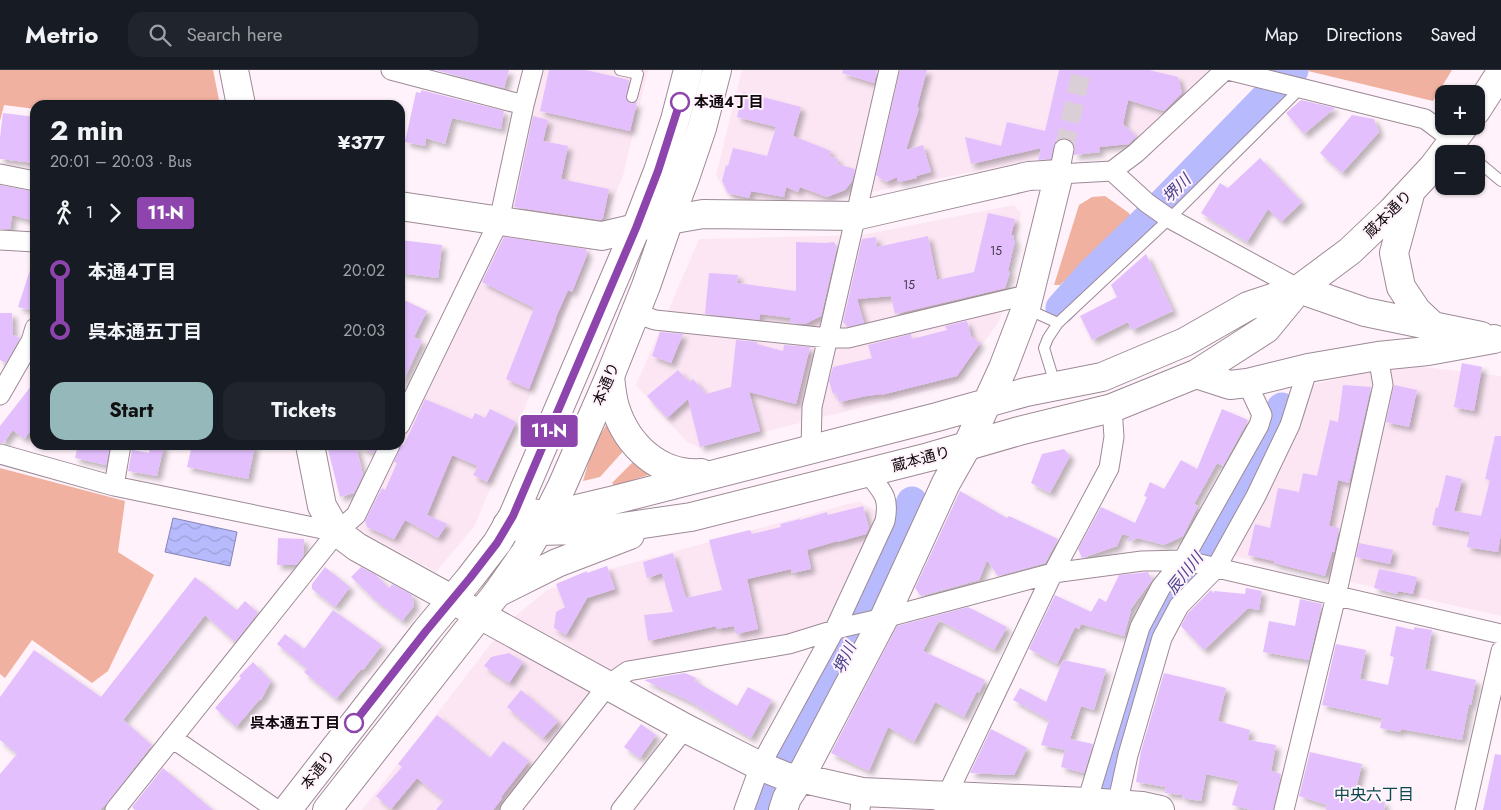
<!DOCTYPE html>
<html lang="en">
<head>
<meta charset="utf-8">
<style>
  body { margin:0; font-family:Jost,"Noto Sans JP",sans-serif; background:#20242c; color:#f1f3f6; height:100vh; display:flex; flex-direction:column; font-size:19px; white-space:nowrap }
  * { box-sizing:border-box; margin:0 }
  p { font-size:16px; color:#9ea1a6 }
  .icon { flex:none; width:28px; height:28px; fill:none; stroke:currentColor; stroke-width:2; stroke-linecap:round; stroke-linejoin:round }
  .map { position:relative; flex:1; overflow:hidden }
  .sheet { position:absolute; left:30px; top:30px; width:375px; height:350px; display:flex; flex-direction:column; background:#171b24; border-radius:15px; box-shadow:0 1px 4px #0004 }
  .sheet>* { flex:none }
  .badge { padding:0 10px; border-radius:4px; font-size:18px; line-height:32px }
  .buttons { position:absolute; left:1435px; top:15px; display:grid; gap:10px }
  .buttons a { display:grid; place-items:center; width:50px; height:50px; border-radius:10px; background:#171b24; box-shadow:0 1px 4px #0004; font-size:25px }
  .map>.badge { position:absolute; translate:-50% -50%; box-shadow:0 0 0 2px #fff }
  .legs { display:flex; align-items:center; gap:8px; height:55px; padding:0 20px; font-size:16px }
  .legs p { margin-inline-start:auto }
  .summary { display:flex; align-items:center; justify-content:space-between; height:85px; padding:0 20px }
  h1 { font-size:28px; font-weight:700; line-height:38px }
  .cta { display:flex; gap:10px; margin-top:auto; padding:10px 20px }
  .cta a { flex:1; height:58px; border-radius:15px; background:#95b8ba; color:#111; font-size:20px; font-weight:700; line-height:58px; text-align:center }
  .cta a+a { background:#20242c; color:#f1f3f6 }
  ul { padding:0 20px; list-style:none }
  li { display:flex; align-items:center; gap:18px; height:60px; font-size:19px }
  li i { display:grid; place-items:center; width:8px; height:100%; margin:0 6px; background:currentColor }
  li i::after { content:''; width:12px; height:12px; margin:-6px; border:4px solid; border-radius:50%; background:#171b24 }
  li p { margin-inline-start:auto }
  li:first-child i { background:linear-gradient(#0000 50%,currentColor 0) }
  li:last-child i { background:linear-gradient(currentColor 50%,#0000 0) }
  header { display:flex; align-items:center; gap:30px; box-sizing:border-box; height:70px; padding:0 25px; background:#171b24; border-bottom:1px solid #363941 }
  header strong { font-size:24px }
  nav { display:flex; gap:28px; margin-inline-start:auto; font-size:18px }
  .search { width:350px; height:45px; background:#20242c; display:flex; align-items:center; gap:12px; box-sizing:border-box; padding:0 18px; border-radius:15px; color:#9ea1a6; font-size:19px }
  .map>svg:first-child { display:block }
  .built { fill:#fce6f4 }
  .green { fill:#f0b1a0 }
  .water { fill:url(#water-waves); stroke:#8585b5 }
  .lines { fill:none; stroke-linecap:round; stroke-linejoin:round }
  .river { stroke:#b7bafc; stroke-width:31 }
  .building { fill:#e3bffd; filter:url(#shadow) }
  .street-tunnel { stroke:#dbcfd7; stroke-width:19; stroke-dasharray:19 9; stroke-linecap:butt }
  .lane-casing { stroke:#9d8a96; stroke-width:12 }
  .street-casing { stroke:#9d8a96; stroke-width:21 }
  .secondary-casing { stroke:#9d8a96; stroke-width:30 }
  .highway-casing { stroke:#9d8a96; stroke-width:30 }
  .lane { stroke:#fff; stroke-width:10 }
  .street { stroke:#fff; stroke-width:19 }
  .secondary { stroke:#fff; stroke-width:28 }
  .highway { stroke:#fff; stroke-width:28 }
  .line-1-casing { stroke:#fff; stroke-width:11 }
  .line-1 { stroke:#8e44ad; stroke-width:8 }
  .stop-1-dot { fill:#fff; stroke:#8e44ad; stroke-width:2.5 }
  .labels { text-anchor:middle; stroke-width:4; stroke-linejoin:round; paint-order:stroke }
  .number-label { font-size:12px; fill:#45364a }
  .stop-label { font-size:15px; font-weight:bold; fill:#10090e; stroke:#fff2fa; text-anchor:start }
  .street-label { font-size:15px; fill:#10090e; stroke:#fff2fa }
  .water-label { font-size:16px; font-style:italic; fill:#46428f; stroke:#fff2fa }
  .neighbourhood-label { font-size:16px; fill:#07494a; stroke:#fff2fa }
</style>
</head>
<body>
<header>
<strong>Metrio</strong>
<div class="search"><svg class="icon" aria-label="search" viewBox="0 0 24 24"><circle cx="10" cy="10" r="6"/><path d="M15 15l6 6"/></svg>Search here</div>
<nav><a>Map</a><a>Directions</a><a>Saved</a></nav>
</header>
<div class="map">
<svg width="1501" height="740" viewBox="0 0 1501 740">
  <defs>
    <pattern id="water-waves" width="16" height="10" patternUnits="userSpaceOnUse" patternTransform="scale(1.25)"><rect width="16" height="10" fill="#b7bafc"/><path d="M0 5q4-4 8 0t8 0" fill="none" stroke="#9c9fd7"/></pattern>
    <filter id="shadow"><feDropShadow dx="4.5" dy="4.5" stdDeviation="2.5" flood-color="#0004"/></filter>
  </defs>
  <rect width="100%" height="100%" fill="#fff2fa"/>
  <!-- built -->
  <path class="built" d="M540,0H648L623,106L474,457L436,502L358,460L398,375H400V370L502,154Z
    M742,0H1213L1135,75L1032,90L825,131L738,129L727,125L716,105Z
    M1014,135L1021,143L1000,250L954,314L700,378L687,372L636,315L699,169L862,165Z
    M1398,294L1501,306V546L1230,485L1308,316Z
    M859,431L879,443L874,451L832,558L618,597L507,740H362L507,553L547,520L621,496Z"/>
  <!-- green -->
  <path class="green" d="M0,0H213L220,35H35V39L4,35L0,51Z
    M1309,0H1452L1433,31L1308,1Z
    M1105,126L1129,143L1131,148L1060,215H1054L1079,135L1092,127Z
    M611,347L627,377L600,407L583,411L593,377Z
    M639,386L660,401L615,416L612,413Z
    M0,398L125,431L118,482L154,505L108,601L92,613L32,570L5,608L0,604Z"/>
  <!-- water -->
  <path class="water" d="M173,448L237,462L230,496L165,482Z"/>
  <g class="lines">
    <!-- river -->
    <path class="river" d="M1061,238L1092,203L1149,148L1293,0
      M768,740L787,690L826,627L868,539L912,432
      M1107,740C1111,712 1115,648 1132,627L1164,527L1185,498L1208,471L1266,377L1282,338"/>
  </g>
  <!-- building -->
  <path class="building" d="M435,0H509L504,18Z
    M549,0H586L629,10L626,29L631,34L637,32L630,61L540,41Z
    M843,0H877L874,13L842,3Z
    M900,0H927L917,37L919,38L906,80L923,75L931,102L916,106L917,108L898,112L897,107L886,112L876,105Z
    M1059,0H1149L1178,7L1182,23L1164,41L1128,30L1123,54L1136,66L1129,74L1099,77L1100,82L1074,85L1075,76L1072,71L1067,68H1061L1055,72L1051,89L1038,90L1041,78L971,94L965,67L1001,76L1007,52L1045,61Z
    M421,20L504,41L501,59L452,48L445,74L426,68L425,76L405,72L416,22L421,23Z
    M743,22L801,37L793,66L831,81L829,86L838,89L837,94L855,99L852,111L845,120L827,127L800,117L798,122L786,117L784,127L751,121L749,128L728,123L722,111L726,95L728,96L733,78L767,86L776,57L737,47Z
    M1301,30L1335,38L1304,64L1286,43Z
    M3,43L35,47V93L0,89V68Z
    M1352,45L1374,49L1379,62L1342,103L1320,83Z
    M533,46L548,50L543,71L568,76L561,109L609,119L603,148L601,150L514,137Z
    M1260,88L1302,132L1281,152L1268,139L1247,172L1201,143L1220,113L1228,118Z
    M0,115L35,122V151L12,145L10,159H0Z
    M988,143L1015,149L1011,165L1014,166L1013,170L1015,171L1008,201L1010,202L1005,218L895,244L891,226L857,229L864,253L848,257L843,252L862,169L876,167L877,177L928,166L937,210L974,202Z
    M504,167L586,179L587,185L572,222L568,220L555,249H556L529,319L506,309L534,238L482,212Z
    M400,170L442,175L438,208L400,203Z
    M796,172L825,173L834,172L837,177L821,246L805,254L790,253L791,248L760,244L759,250L705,244L709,203L738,205L737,213L796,221Z
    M1146,184L1173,241L1132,260L1128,252L1092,270L1080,246L1117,227L1111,215Z
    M31,197L35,198V226L31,240L18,237Z
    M400,228L427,241L414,267L422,271L400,318Z
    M0,243H12L13,265L20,268L6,293L0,290Z
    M967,251L971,266L980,273L957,306L881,325V324L866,326L839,332L836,323L833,324L829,311L833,297L872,288L868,275L911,264L912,269L947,260L945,256Z
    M660,262L683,264L671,293L652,286Z
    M736,270L757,272V274L783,281L784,275L810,277L796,334L749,322L760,361L700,377L688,329L667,348L647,326L678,300L689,312L693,309L706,324L731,317Z
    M1462,293L1482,297L1474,341L1454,337Z
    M35,311V355L24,369L13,360L3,373H0V356Z
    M1343,315L1371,317L1349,413L1338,410L1329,456L1339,458L1334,482H1332L1325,506L1274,493V491L1248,485L1255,454L1270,458L1278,418L1299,422L1303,403L1317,406L1330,350L1338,352Z
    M1394,315L1417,320L1409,357L1386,352Z
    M425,329L472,349L475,343L485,348L490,339L516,352L487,412L473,405L478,396L452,385L427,445L447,454L438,468L405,450L394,469L367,457L365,451L382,418L385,420L397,393L394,392L401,375H404Z
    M1222,339L1248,350L1223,396L1217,393L1194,434L1198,436L1183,466L1164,475L1138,468L1127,472L1130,466L1122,464L1117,476L1082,488L1078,479L1101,437L1135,453L1147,427L1144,426L1150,412L1164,419L1181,390L1197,399Z
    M1495,366H1501V463L1498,482L1467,477L1470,462L1432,455L1436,437L1438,438L1446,405L1462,409L1454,441L1481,446L1490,410L1485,409Z
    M78,375H110L106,395L75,388Z
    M150,375H164L157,406L128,401L132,380L149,383Z
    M192,375H255L248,409L187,397Z
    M327,375H377L374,383L356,376L363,405L354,423L340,427Z
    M1064,379L1070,386L1050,423L1031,413L1042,384Z
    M960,421L1007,448L1009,446L1058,469L1045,493L998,506L987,490L979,510L921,526L915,518Z
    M863,436L869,458L866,464L837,472V471L807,480L811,499L792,503L791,499L747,509L758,559L736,564L734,556L716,559V556L648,571L644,545L673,542L662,503L647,508L643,492L673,483L686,528L722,520L709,470L750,460L752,464L781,457L780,454L800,449V450L827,442L828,445Z
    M278,468L304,469L303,487L296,495H277Z
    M1359,473L1393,480L1390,494L1356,487Z
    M607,496L615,519L587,528L566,565L554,558L556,542L565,537L556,514L587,501V503Z
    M325,497L350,517L335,537L312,519V514Z
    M361,497L376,505L389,518L392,514L412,525L414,536L402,551L375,530L351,507Z
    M1379,499L1417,507L1413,524L1398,521L1397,524L1374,518Z
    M1148,502L1152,510L1130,540H1131L1124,566L1081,554L1079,559L1075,557L1057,594L1029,579L1055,525L1091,542L1099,528L1106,532L1119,505Z
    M195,507L237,540L245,531L258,543L235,572L205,545L123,650L152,675L106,734L100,740H0V704L17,684L0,670V627L34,580L101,627Z
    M1246,518L1262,521L1259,540L1248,538L1204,580L1181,556L1188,543L1211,520L1214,523V521L1245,524Z
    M1300,529L1322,534L1309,590L1263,582L1269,551L1295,556Z
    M968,537L1007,557L994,580L939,550L923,581L985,610L979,623L977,621L964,647L935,632L914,672L888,657L869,701L831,683L897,556Z
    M333,540L382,575L363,600L361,599L336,629L304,602L307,599L277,574L285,564L304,579Z
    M1396,556L1414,560V557L1432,560L1425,599L1476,610L1471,635L1469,634L1462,670L1401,659L1400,662L1380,658L1382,648L1322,635L1336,574L1366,580L1360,609L1388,615L1394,587L1390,586Z
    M509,583L523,592L509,613L484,596L491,587Z
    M1063,590L1106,599L1094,640L1081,636L1070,669L1093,674L1084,703L1061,697L1065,680L1041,675L1049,650L1013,630L1020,618L1046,632Z
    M253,592L271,611L261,630L260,629L236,657L215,638L241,608L239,606Z
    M685,603L696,608L695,611L737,636L748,617L772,630L751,668L689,631L644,610Z
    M1164,603L1226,618L1218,651L1250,660L1248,670L1276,675L1271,701L1281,704L1273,740H1251L1232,735L1239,711L1206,704L1201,731L1182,728L1183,725L1165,723L1166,717L1136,712L1141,681Z
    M521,620L558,651L543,668L507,637Z
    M437,645L490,688L503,671L529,691L501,727L502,728L493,740H436L444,730L417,708L391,739L376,726L402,697L398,694Z
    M641,654L656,665L640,688L624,677Z
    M991,659L1027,678L1014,705L970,703Z
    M1310,682L1362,694L1354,727L1385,732L1384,740H1326L1327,735L1299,726Z
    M1495,684L1501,685V740H1483Z
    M163,698L213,740H135L132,737Z"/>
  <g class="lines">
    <!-- street-tunnel -->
    <path class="street-tunnel" d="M1064,79L1082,0"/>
    <defs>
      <path id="lane" d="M620,0L638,4L632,27
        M1455,71L1469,84
        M1476,90L1501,111
        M1027,239L1058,253
        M1055,314L1044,278L1048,268L1058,253L1169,149L1301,18"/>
      <path id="street" d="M391,0L524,35
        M1228,0L1425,49L1453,70
        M1064,79L1059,104L1112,101L1147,133L1167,147L1299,219
        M1112,101L1136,83L1225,0
        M0,104L35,111
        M0,170L35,172
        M635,243L655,250L828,268H848L1030,224
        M0,325L31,271L35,258
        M400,355L499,151L524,35L533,0
        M811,379L812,337L889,0
        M0,384L114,416L337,462
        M114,416L121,375
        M172,668L277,740
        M115,740L337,462L356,445L390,375
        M510,740L608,615L628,601L789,574L844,557L884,548L1053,503L1142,491L1183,490L1501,564
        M621,740L685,658
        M744,740L760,696L834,561L885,451C890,426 882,422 868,403
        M860,740L862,722
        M944,740L947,725L1053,503L1109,398L1114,367L1112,338
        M1086,740L1087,732L1140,557L1161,517L1183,490L1259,355L1262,345L1247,313
        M1116,740L1128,685L1162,568L1179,536L1216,498L1256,426L1290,355L1308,298
        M1284,740L1336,526L1383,315L1378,286
        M1465,740L1501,581"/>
      <path id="secondary" d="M234,0L241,35
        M1476,41L1501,2
        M1410,124L1394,183L1401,217L1417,241L1432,255
        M400,136L602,166L669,150L703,144L855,146L1029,106L1059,104L1026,238L1003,298L967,376L946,413L884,548L800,708L787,728L783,740
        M1299,219L1365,242L1481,266
        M1196,304L1230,315L1247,313L1308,298L1378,286L1428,281L1494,269
        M610,306C611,316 612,327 615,337C627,375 659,406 701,403
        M310,375L322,436L337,462L357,477L685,658L760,696L787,707L800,708L862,722L1087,732L1142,736L1160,740
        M532,443L547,446L610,431L937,347L1026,322L1102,307L1185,272L1248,236L1299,219
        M507,455L538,461L580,460L616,458L691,447L929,387L1019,361L1112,338L1196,304L1266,259L1299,219L1350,181L1392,141L1433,97L1464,56
        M497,523L557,493L630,465"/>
      <path id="highway" d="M287,740L426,561L470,508L497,473L513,446L636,158L658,101L675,50L688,0
        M327,740L497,523L525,483L547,446L562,416L610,306L646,216L669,150L685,108L702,58L717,0"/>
    </defs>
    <!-- lane casing -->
    <use href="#lane" class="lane-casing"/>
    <!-- street casing -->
    <use href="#street" class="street-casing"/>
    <!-- secondary casing -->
    <use href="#secondary" class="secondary-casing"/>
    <!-- highway casing -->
    <use href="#highway" class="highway-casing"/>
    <!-- lane -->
    <use href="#lane" class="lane"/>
    <!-- street -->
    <use href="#street" class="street"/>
    <!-- secondary -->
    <use href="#secondary" class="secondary"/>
    <!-- highway -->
    <use href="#highway" class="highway"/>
  </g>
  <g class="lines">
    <defs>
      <path id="line-1" d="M354,653L426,561L470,508L497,473L513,446L636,158L658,101L680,32"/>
    </defs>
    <!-- line-1 casing -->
    <use href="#line-1" class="line-1-casing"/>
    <!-- line-1 -->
    <use href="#line-1" class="line-1"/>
  </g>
  <!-- markers -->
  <g class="stop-1-dot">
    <circle cx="680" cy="32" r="9"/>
    <circle cx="354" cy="653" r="9"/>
  </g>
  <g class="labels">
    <!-- number labels -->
    <g class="number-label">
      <text x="996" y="185">15</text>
      <text x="909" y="219">15</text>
    </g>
    <!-- stop labels -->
    <g class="stop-label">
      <text x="694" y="37">本通４丁目</text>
      <text x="340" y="658" text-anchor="end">呉本通五丁目</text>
    </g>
    <!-- street labels -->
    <g class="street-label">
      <text transform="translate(1388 144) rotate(-45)" y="5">蔵本通り</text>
      <text transform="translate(606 314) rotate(-67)" y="5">本通り</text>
      <text transform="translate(921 389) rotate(-15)" y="5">蔵本通り</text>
      <text transform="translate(318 700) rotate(-52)" y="5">本通り</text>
    </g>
    <!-- water labels -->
    <g class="water-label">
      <text transform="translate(1176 118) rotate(-45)" y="6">堺川</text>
      <text transform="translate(1184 503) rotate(-52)" y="6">辰川川</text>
      <text transform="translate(844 588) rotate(-65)" y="6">堺川</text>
    </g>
    <!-- neighbourhood labels -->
    <g class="neighbourhood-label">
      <text x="1374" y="730">中央六丁目</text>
    </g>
  </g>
</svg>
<div class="buttons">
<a>+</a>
<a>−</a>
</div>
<b class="badge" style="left:549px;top:361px;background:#8e44ad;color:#fff">11-N</b>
<section class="sheet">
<div class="summary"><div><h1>2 min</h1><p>20:01 – 20:03 · Bus</p></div><b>¥377</b></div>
<div class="legs"><svg class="icon" aria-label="walk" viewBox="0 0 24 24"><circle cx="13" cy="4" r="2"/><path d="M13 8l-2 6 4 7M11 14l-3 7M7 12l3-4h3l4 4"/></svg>1<svg class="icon" aria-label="forward" viewBox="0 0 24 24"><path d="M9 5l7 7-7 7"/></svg><b class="badge" style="background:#8e44ad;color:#fff">11-N</b></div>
<ul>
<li><i style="color:#8e44ad"></i><b>本通４丁目</b><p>20:02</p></li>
<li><i style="color:#8e44ad"></i><b>呉本通五丁目</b><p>20:03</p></li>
</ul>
<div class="cta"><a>Start</a><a>Tickets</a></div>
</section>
</div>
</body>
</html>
